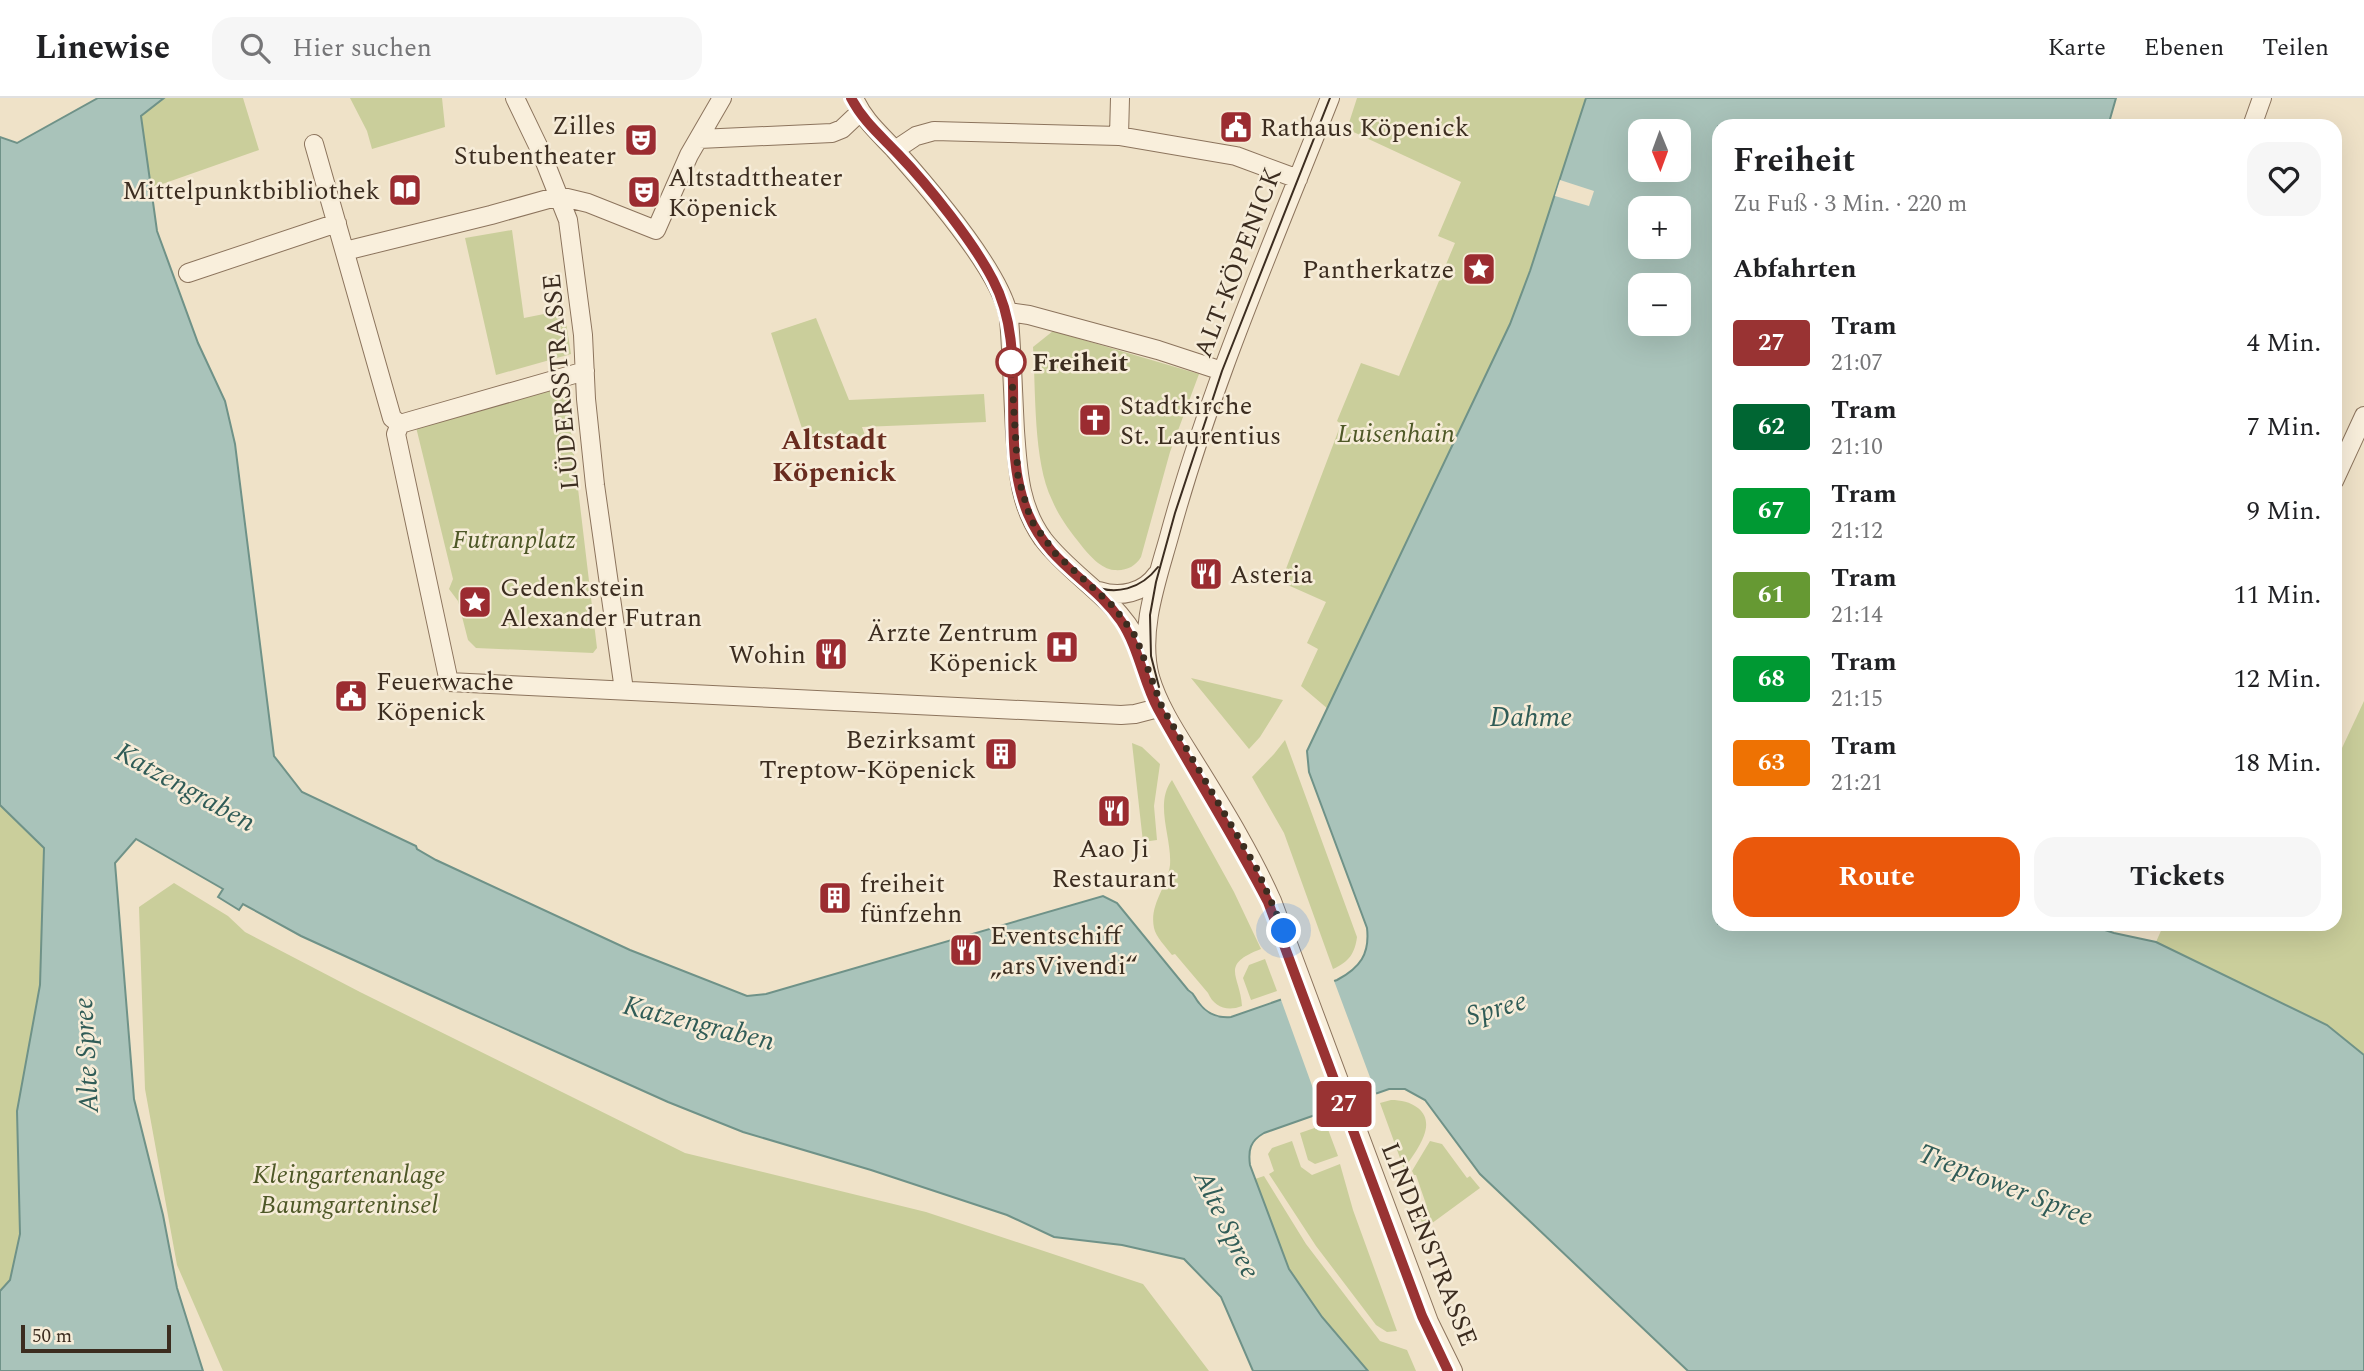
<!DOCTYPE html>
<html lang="de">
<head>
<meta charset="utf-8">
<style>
  body { margin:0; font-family:Spectral,serif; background:#f6f6f6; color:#202124; height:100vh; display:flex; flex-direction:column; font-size:26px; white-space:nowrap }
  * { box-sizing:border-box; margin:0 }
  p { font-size:23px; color:#757577 }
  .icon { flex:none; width:38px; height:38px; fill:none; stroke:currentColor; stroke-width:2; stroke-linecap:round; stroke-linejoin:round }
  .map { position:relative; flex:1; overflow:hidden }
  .sheet { position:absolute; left:1712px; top:21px; width:630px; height:812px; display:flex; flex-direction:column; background:#fff; border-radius:21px; box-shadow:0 7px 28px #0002 }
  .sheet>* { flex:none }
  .badge { padding:0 14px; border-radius:5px; font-size:24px; line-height:46px }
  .needle { width:46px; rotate:179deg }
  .fabs { position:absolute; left:1628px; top:21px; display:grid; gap:14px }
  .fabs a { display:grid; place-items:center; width:63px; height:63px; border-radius:14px; background:#fff; box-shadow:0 7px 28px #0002; font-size:35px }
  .scale { position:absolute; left:21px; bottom:18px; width:150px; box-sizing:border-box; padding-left:7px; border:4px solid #3c2d20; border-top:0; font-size:19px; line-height:24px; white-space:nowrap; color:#3c2d20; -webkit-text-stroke:5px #f6ecd8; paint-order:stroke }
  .you { position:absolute; width:35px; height:35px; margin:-18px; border:5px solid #fff; border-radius:50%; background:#1a73e8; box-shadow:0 0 0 10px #1a73e833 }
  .map>.badge { position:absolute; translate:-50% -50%; box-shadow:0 0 0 4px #fff }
  h2 { padding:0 21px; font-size:26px; line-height:63px }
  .round { display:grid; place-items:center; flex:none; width:74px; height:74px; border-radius:21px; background:#f6f6f6 }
  .summary { display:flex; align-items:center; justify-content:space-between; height:119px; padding:0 21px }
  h1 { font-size:33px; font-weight:700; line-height:52px }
  .primary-button { display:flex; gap:14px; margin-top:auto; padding:14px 21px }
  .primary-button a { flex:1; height:80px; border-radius:21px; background:#ea580c; color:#fff; font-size:28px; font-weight:700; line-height:80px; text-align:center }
  .primary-button a+a { background:#f6f6f6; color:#202124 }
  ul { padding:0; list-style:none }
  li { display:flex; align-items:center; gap:21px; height:84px; padding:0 21px }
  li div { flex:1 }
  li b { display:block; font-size:26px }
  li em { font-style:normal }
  li .badge { min-width:77px; font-weight:700; text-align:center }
  header { display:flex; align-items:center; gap:42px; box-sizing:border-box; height:98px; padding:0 35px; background:#fff; border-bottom:2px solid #e0e0e0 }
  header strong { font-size:33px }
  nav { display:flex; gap:38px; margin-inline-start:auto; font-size:24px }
  .search { width:490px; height:63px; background:#f6f6f6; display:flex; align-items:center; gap:18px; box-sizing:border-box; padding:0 24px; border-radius:21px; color:#757577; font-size:26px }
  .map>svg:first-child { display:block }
  .green { fill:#cace9b }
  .water { fill:#a9c3ba; stroke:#6f9288; stroke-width:2; fill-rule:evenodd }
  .pier { fill:#efe2c8 }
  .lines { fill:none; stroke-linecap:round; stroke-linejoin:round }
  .street-casing { stroke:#8c745d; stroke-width:20 }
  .street { stroke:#f9efdc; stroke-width:18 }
  .tram { stroke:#3c2d20; stroke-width:2 }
  .line-casing { stroke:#fff; stroke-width:16 }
  .line { stroke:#933; stroke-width:10 }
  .walk { stroke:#3c2d20; stroke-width:7; stroke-dasharray:0 12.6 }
  .stop-dot { fill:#fff; stroke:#933; stroke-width:3.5 }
  .labels { text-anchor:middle; stroke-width:5; stroke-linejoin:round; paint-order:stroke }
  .poi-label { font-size:26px; fill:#3c2d20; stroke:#f6ecd8; text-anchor:start }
  .street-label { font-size:26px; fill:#3c2d20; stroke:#f6ecd8 }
  .stop-label { font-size:26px; font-weight:bold; fill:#3c2d20; stroke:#f6ecd8; text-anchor:start }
  .park-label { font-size:26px; font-style:italic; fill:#4e5827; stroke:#f6ecd8 }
  .neighbourhood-label { font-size:28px; font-weight:bold; fill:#692c1f; stroke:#f6ecd8 }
  .water-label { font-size:28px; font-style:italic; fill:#305c57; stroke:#f6ecd8 }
</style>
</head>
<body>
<header>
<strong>Linewise</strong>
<div class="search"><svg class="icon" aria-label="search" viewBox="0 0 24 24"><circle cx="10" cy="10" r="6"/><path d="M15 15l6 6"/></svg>Hier suchen</div>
<nav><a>Karte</a><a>Ebenen</a><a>Teilen</a></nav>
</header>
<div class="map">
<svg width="2364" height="1273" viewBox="0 0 2364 1273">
  <rect width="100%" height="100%" fill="#efe2c8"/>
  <!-- green -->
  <path class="green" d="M164,0H243L259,52L151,90L141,18Z
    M350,0H442L445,29L372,51L367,33Z
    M1357,0H1586L1530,173L1510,226L1328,611L1301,588L1318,551L1307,545L1326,504L1281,484L1341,326L1337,323L1361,265L1399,278L1455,145L1438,138L1461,84L1347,31Z
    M512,132L524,220L564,212L571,256L496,277L465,140Z
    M816,220L849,302L984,296L986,324L862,329L866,340L809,352L771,235Z
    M1053,233L1199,276L1170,354L1141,459C1135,469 1126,473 1114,472C1101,471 1089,457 1081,447C1070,433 1059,419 1052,402C1033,363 1036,293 1033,249Z
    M555,290L567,298L597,550L593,555L476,550L468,542L458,503L449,491L453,481L416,329Z
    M1191,580L1283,602L1260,639L1249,651Z
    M2364,603V957L2327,927L2156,844L2164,826H2334L2335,665Z
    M1285,642L1357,839C1355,855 1349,864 1333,871L1284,735L1252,679L1274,656Z
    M1132,645L1142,649L1160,666L1154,708L1157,742L1143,744Z
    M1172,682L1234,794L1261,851C1219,867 1240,877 1242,908C1227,914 1214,909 1208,895L1175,856L1172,857C1166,849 1156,839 1154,830C1149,806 1167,790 1170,767C1172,739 1154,706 1172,682Z
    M0,707L44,750L40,887L17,1013L20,1136L10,1182L0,1193Z
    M174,785L228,818L245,834L360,894L685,1055L926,1114L1143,1186L1209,1273H223L177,1167L145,991L139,809Z
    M1265,861L1277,893L1251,902L1243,880L1249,867Z
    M1391,1002C1401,1002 1410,1004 1418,1010C1439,1027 1414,1055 1404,1071L1380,1005Z
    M1326,1026L1338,1058L1315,1066L1308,1062L1300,1035Z
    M1292,1043L1301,1069L1312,1077L1340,1066L1353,1112L1397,1233L1387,1234L1376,1227L1316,1148L1269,1076L1274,1073L1268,1056L1272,1050Z
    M1430,1043L1442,1046L1467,1080L1470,1078L1480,1090L1424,1131L1418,1113L1427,1109L1416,1077H1414L1412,1073Z
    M1264,1078L1306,1146L1380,1243L1407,1252L1416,1273H1368L1322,1219L1289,1171L1255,1081Z"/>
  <!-- water -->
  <path class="water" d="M98,0H164L141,18L157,133L198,245L225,303L235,346L274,658L302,694L416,748L417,751L436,762L630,852L747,898L766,896L1103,798L1117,805L1188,892C1195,896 1194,899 1199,905C1207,916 1219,920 1231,919L1337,882C1360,870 1370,856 1367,830L1309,674L1307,653L1510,226L1530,173L1586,0H2116L2108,28H1718V826H2087L2114,835L2156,844L2327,927L2364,957V1273H1688L1480,1076L1425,1002L1405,991H1389L1264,1035C1250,1043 1248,1052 1250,1067L1289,1171L1322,1219L1368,1273H1253L1221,1199L1184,1161L1122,1147L1054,1139L1007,1117L871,1072L743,1034L668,1004L461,911L301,838L243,806L239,812L218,799L223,791L136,741L115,765L134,1001L163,1117L177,1190L203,1273H0V1193L10,1182L20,1136L17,1013L40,887L44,750L0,707V39L17,45ZM1640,33H1678V72H1640ZM1640,110H1678V149H1640ZM1640,187H1678V226H1640Z"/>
  <!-- pier -->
  <path class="pier" d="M1560,82L1594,93L1589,108L1555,98Z
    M1333,880L1377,998L1323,1018L1280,899Z"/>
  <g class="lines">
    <defs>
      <path id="street" d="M515,0L541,54L568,122L583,237L586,301L595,387L624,592
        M854,0C863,21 878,34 894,51C926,87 1002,174 1009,220C1012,258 1013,296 1015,333C1018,372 1019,408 1043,441C1075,483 1126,505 1144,558
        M1330,0C1273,145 1210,288 1169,439C1157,482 1138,534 1150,579C1160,613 1182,643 1200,673C1226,715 1252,758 1272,803L1429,1224L1453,1273
        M2252,28L2262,0
        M1119,38L1120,0
        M699,41L832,35L842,31L860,14
        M314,46L392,320L400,326
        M895,52L916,38L934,33L1119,38L1236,58L1298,81
        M345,153L491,117L559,98L588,105L656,132L689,57L722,0
        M188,175L337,125
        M1008,214L1029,217L1158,252L1222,273
        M400,326L396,336L449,584L1121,617L1135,616L1162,609
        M400,326L585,273
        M2334,383L2364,318
        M1099,493C1120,500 1144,495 1157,476"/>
    </defs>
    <!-- street casing -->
    <use href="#street" class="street-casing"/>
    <!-- street -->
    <use href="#street" class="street"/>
    <!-- tram -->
    <path class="tram" d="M851,0C863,23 880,38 898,56C931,89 987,159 1001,200C1028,272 997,359 1035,429C1057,468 1096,486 1120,522C1138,549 1142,581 1157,609C1203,693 1260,770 1289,861
      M1090,487C1116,498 1141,491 1158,469
      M1159,589L1151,558L1150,517L1156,484L1175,415L1222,273L1330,0"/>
  </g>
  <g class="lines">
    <defs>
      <path id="line" d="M851,0C863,23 880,37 898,56C929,88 974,145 993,182C1031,253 997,342 1028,416C1050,468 1093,482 1121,523C1139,550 1143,583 1158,611C1194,676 1234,738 1268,804L1422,1218L1448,1273"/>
    </defs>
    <!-- line casing -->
    <use href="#line" class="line-casing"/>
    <!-- line -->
    <use href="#line" class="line"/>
    <!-- walk -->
    <path class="walk" d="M1011,264L1018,379L1031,422L1055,455L1114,509L1136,539L1162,609L1257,771L1284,833"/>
  </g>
  <!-- icons -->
  <defs>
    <symbol id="civic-square" viewBox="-11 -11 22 22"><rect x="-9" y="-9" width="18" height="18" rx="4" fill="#9b2c31" stroke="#f6ecd8"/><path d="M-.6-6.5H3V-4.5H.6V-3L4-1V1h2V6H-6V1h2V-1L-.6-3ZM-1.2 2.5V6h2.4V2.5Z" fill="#fff"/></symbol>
    <symbol id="theatre-square" viewBox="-11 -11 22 22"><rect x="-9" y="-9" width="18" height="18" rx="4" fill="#9b2c31" stroke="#f6ecd8"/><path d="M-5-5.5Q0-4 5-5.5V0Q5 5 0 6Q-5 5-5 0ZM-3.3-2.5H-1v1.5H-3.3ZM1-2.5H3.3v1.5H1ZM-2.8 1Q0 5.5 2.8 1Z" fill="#fff"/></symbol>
    <symbol id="library-square" viewBox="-11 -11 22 22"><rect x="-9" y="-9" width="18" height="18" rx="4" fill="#9b2c31" stroke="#f6ecd8"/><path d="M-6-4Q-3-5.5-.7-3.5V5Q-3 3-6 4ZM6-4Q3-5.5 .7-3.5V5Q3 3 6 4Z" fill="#fff"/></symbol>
    <symbol id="sight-square" viewBox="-11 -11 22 22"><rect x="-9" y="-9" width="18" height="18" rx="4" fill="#9b2c31" stroke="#f6ecd8"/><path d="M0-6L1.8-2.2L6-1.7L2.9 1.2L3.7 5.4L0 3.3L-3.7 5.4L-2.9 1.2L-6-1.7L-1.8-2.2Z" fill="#fff"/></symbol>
    <symbol id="church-square" viewBox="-11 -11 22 22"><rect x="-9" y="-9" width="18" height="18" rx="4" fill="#9b2c31" stroke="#f6ecd8"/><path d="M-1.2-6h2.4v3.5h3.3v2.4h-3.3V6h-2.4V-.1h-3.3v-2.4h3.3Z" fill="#fff"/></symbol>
    <symbol id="restaurant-square" viewBox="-11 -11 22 22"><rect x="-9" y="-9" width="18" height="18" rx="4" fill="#9b2c31" stroke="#f6ecd8"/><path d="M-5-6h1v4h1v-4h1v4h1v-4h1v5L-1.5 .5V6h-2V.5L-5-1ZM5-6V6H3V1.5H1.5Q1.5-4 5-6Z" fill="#fff"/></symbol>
    <symbol id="hospital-square" viewBox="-11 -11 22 22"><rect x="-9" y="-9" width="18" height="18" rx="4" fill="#9b2c31" stroke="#f6ecd8"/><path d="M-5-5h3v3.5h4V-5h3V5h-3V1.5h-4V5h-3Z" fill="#fff"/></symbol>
    <symbol id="building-square" viewBox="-11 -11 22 22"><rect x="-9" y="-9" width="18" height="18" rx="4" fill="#9b2c31" stroke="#f6ecd8"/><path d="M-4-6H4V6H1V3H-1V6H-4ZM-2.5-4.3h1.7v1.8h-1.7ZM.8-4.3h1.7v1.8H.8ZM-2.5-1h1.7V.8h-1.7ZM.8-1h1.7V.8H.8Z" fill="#fff"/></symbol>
  </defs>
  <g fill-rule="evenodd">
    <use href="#civic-square" x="1217" y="10" width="38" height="38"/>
    <use href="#theatre-square" x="622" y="23" width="38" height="38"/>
    <use href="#library-square" x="386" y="73" width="38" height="38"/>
    <use href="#theatre-square" x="625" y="75" width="38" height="38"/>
    <use href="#sight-square" x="1460" y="152" width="38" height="38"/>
    <use href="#church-square" x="1076" y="303" width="38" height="38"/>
    <use href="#restaurant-square" x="1187" y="457" width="38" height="38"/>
    <use href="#sight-square" x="456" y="485" width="38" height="38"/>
    <use href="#hospital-square" x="1043" y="530" width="38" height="38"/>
    <use href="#restaurant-square" x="812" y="537" width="38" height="38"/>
    <use href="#civic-square" x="332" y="579" width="38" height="38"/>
    <use href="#building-square" x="982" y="637" width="38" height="38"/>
    <use href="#restaurant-square" x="1095" y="694" width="38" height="38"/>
    <use href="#building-square" x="816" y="781" width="38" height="38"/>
    <use href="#restaurant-square" x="947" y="833" width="38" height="38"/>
  </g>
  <!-- markers -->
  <circle class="stop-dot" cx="1011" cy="264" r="14"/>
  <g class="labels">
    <!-- poi labels -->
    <g class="poi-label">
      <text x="616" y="36" text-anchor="end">Zilles<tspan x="616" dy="30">Stubentheater</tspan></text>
      <text x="1260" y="38">Rathaus Köpenick</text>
      <text x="668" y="88">Altstadttheater<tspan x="668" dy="30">Köpenick</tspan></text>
      <text x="380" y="101" text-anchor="end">Mittelpunktbibliothek</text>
      <text x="1454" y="180" text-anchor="end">Pantherkatze</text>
      <text x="1120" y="316">Stadtkirche<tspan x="1120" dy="30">St. Laurentius</tspan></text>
      <text x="1230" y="485">Asteria</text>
      <text x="500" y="498">Gedenkstein<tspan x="500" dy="30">Alexander Futran</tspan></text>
      <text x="1038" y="543" text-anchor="end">Ärzte Zentrum<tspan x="1038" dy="30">Köpenick</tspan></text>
      <text x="806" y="565" text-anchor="end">Wohin</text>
      <text x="376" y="592">Feuerwache<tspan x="376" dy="30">Köpenick</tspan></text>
      <text x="976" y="650" text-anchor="end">Bezirksamt<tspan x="976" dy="30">Treptow-Köpenick</tspan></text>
      <text x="1114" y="759" text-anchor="middle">Aao Ji<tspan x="1114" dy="30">Restaurant</tspan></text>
      <text x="860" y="794">freiheit<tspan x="860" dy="30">fünfzehn</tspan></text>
      <text x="990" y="846">Eventschiff<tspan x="990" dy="30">„arsVivendi“</tspan></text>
    </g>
    <!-- street labels -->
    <g class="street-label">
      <text transform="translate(1237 164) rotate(-69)" y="9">ALT-KÖPENICK</text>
      <text transform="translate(560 284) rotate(-95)" y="9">LÜDERSSTRASSE</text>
      <text transform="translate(1430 1146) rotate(68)" y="9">LINDENSTRASSE</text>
    </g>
    <!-- stop labels -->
    <g class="stop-label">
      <text x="1032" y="273">Freiheit</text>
    </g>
    <!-- park labels -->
    <g class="park-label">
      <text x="1396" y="344">Luisenhain</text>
      <text x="514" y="450">Futranplatz</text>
      <text x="349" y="1085">Kleingartenanlage<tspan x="349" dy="30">Baumgarteninsel</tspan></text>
    </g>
    <!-- neighbourhood labels -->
    <g class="neighbourhood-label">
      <text x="834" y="351">Altstadt<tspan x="834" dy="32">Köpenick</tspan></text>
    </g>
    <!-- water labels -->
    <g class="water-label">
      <text x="1531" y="628">Dahme</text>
      <text transform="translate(186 688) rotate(29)" y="10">Katzengraben</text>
      <text transform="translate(1496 909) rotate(-16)" y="10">Spree</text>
      <text transform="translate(699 924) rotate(14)" y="10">Katzengraben</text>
      <text transform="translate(85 957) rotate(-93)" y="10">Alte Spree</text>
      <text transform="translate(2006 1086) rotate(21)" y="10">Treptower Spree</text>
      <text transform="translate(1228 1126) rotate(64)" y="10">Alte Spree</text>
    </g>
  </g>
</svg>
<div class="fabs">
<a><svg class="needle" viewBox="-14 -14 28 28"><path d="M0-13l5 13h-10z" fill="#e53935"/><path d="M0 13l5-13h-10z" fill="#757577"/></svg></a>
<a>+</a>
<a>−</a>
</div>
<div class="scale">50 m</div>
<div class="you" style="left:1284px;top:833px"></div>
<b class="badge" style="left:1344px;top:1006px;background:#933;color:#fff">27</b>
<section class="sheet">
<div class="summary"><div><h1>Freiheit</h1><p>Zu Fuß · 3 Min. · 220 m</p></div><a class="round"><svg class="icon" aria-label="heart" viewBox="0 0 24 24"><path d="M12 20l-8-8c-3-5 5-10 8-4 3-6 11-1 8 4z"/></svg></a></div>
<h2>Abfahrten</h2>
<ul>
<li><span class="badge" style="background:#933;color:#fff">27</span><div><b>Tram</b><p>21:07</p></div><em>4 Min.</em></li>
<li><span class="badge" style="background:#063;color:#fff">62</span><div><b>Tram</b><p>21:10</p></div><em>7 Min.</em></li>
<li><span class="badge" style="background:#093;color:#fff">67</span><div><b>Tram</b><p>21:12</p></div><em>9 Min.</em></li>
<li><span class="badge" style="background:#693;color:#fff">61</span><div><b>Tram</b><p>21:14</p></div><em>11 Min.</em></li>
<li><span class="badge" style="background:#093;color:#fff">68</span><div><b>Tram</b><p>21:15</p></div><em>12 Min.</em></li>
<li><span class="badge" style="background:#ee7203;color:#fff">63</span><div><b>Tram</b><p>21:21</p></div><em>18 Min.</em></li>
</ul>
<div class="primary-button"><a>Route</a><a>Tickets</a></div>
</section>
</div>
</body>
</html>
